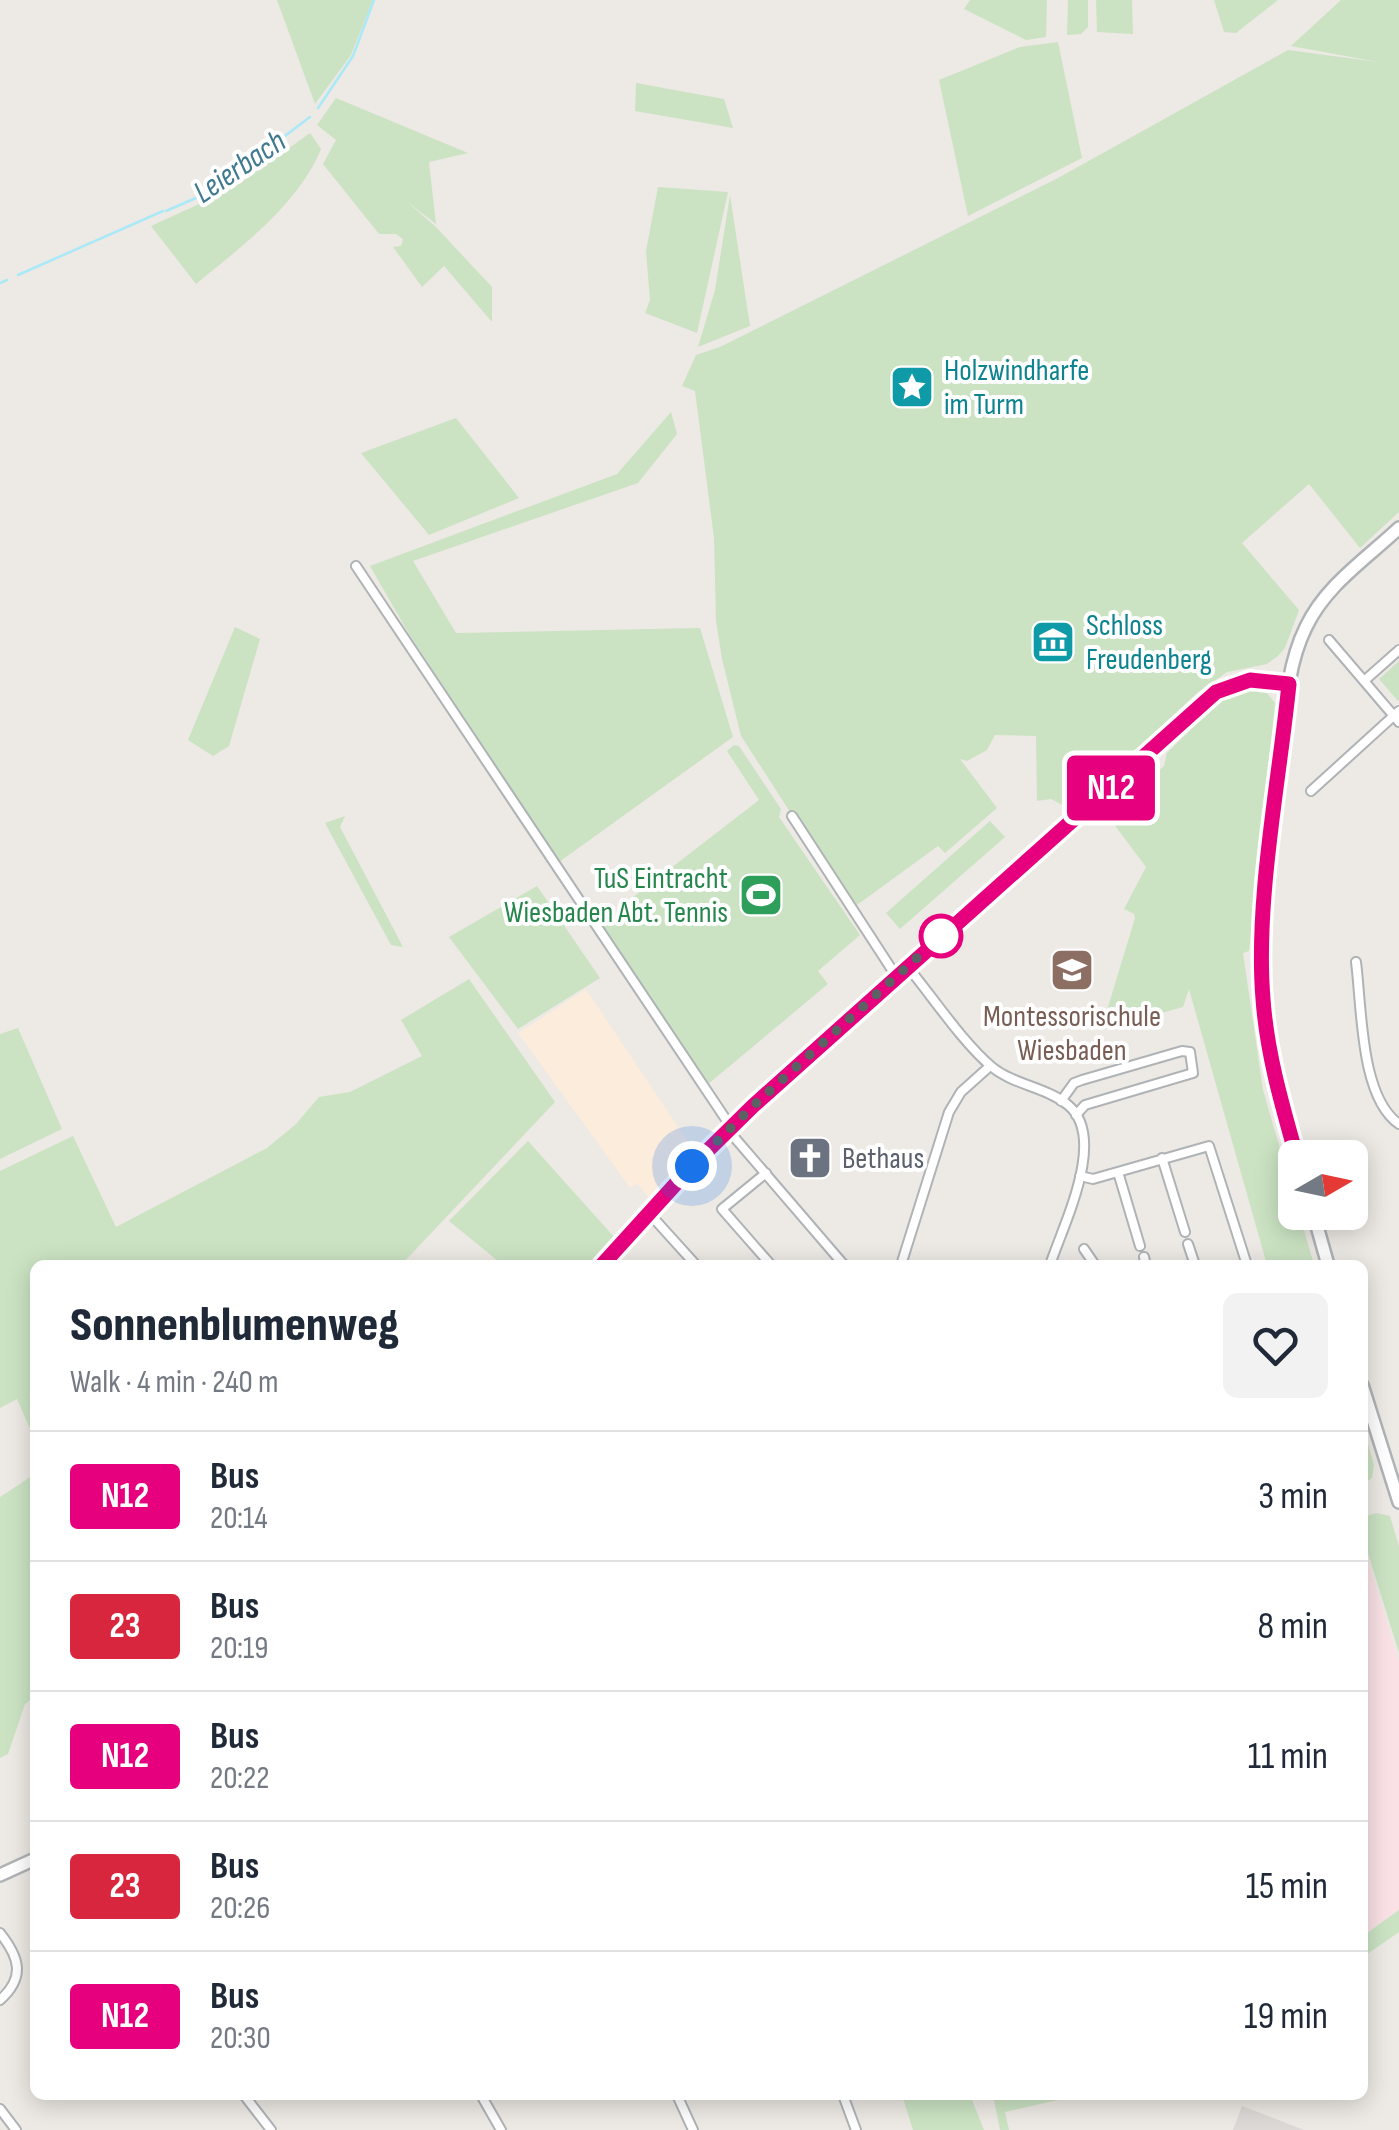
<!DOCTYPE html>
<html lang="en">
<head>
<meta charset="utf-8">
<style>
  body { margin:0; font-family:"Sofia Sans Condensed",sans-serif; background:#f2f2f3; color:#1f2937; height:100vh; display:flex; flex-direction:column; font-size:38px; white-space:nowrap }
  * { box-sizing:border-box; margin:0 }
  p { font-size:32px; color:#747a83 }
  .icon { flex:none; width:55px; height:55px; fill:none; stroke:currentColor; stroke-width:2; stroke-linecap:round; stroke-linejoin:round }
  .map { position:relative; flex:1; overflow:hidden }
  .panel { position:absolute; left:30px; top:1260px; width:1338px; height:840px; display:flex; flex-direction:column; background:#fff; border-radius:15px; box-shadow:0 5px 25px #0003 }
  .panel>* { flex:none }
  .badge { padding:0 20px; border-radius:8px; font-size:35px; line-height:65px }
  .needle { width:65px; rotate:81deg }
  .buttons { position:absolute; left:1278px; top:1140px; display:grid; gap:20px }
  .buttons a { display:grid; place-items:center; width:90px; height:90px; border-radius:15px; background:#fff; box-shadow:0 5px 25px #0003; font-size:50px }
  .you { position:absolute; width:50px; height:50px; margin:-25px; border:8px solid #fff; border-radius:50%; background:#1a73e8; box-shadow:0 0 0 15px #1a73e833 }
  .map>.badge { position:absolute; translate:-50% -50%; box-shadow:0 0 0 5px #fff }
  .round { display:grid; place-items:center; flex:none; width:105px; height:105px; border-radius:15px; background:#f2f2f3 }
  .summary { display:flex; align-items:center; justify-content:space-between; height:170px; padding:0 40px }
  h1 { font-size:48px; font-weight:800; line-height:75px }
  ul { padding:0; list-style:none }
  li { display:flex; align-items:center; gap:30px; height:130px; padding:0 40px; border-top:2px solid #e0e1e3 }
  li div { flex:1 }
  li b { display:block; font-size:38px }
  li em { font-style:normal }
  li .badge { min-width:110px; font-weight:700; text-align:center }
  .map>svg:first-child { display:block }
  .commercial { fill:#fbecdc }
  .industrial { fill:#dcd9d6 }
  .medical { fill:#f9e1e5 }
  .green { fill:#cbe3c3 }
  .lines { fill:none; stroke-linecap:round; stroke-linejoin:round }
  .stream { stroke:#a9e9f8; stroke-width:2.5 }
  .street-casing { stroke:#afb3b5; stroke-width:12 }
  .secondary-casing { stroke:#afb3b6; stroke-width:16 }
  .street { stroke:#fff; stroke-width:8 }
  .secondary { stroke:#fff; stroke-width:11 }
  .line-casing { stroke:#fff; stroke-width:22 }
  .line { stroke:#e6007e; stroke-width:15 }
  .walk { stroke:#5c6163; stroke-width:10; stroke-dasharray:0 18 }
  .stop-dot { fill:#fff; stroke:#e6007e; stroke-width:5 }
  .labels { text-anchor:middle; stroke-width:8; stroke-linejoin:round; paint-order:stroke }
  .culture-label { font-size:30px; fill:#0d838f; stroke:#fff; text-anchor:start }
  .leisure-label { font-size:30px; fill:#27864d; stroke:#fff; text-anchor:end }
  .education-label { font-size:30px; fill:#785e54; stroke:#fff }
  .worship-label { font-size:30px; fill:#5b616d; stroke:#fff; text-anchor:start }
  .water-label { font-size:32px; font-style:italic; fill:#3f7a90; stroke:#fff }
</style>
</head>
<body>
<div class="map">
<svg width="1399" height="2130" viewBox="0 0 1399 2130">
  <rect width="100%" height="100%" fill="#ede9e4"/>
  <!-- commercial -->
  <path class="commercial" d="M586,989L695,1152L650,1199L637,1184L630,1188L518,1033Z"/>
  <!-- industrial -->
  <path class="industrial" d="M1242,2106L1304,2130H1233Z"/>
  <!-- medical -->
  <path class="medical" d="M1362,1541L1399,1662V1909L1363,1936Z"/>
  <!-- green -->
  <path class="green" d="M277,0H373L351,55L315,104Z
    M970,0H1047L1046,37L1026,40L964,9Z
    M1068,0H1088V27L1081,34L1067,35Z
    M1096,0H1132L1133,34L1097,32Z
    M1214,0H1278L1236,33L1224,32Z
    M1341,0H1399V512L1360,548L1309,484L1242,543L1299,610L1285,648L1278,656L1267,664L1227,672L1197,693L1072,810L1051,799L1037,801L1036,736L995,735L987,750L967,761L960,759L997,808L945,853L938,846L857,905L794,818L741,736L722,659L716,621L714,538L695,391L682,386L696,355L720,347L1058,178L1288,50L1378,62L1291,46Z
    M1058,42L1082,158L968,216L939,80L1020,47Z
    M636,83L724,99L733,128L635,111Z
    M336,98L468,153L429,162L436,224L406,201L435,226L492,287V322L444,266L422,287L393,247L401,246L403,239L396,234H379L323,164L336,140L317,125Z
    M310,133L321,149C298,205 242,246 196,284L151,226L232,189Z
    M658,187L728,192L697,333L645,313L650,300L646,251Z
    M730,195L750,326L698,347L715,290Z
    M671,412L677,434L638,483L413,561L456,633L700,628L733,737L559,862L409,634L370,566L617,474Z
    M456,418L519,498L429,535L361,453Z
    M235,627L260,639L229,746L213,756L188,740Z
    M1399,661V700L1398,701L1379,679Z
    M1250,691L1267,693L1275,703L1249,951L1243,953L1263,1090L1295,1200V1212L1299,1213L1314,1265H1267L1189,989L1183,1007L1101,1030L1135,918L1134,914L1124,909L1146,867L1107,815L1164,766L1167,753L1214,706L1236,692Z
    M734,745L739,746L781,809L779,817L860,935L818,971L828,984L707,1085L601,922L759,800L727,751Z
    M345,816L340,827L403,947L391,945L325,823Z
    M990,821L1005,837L900,929L886,913Z
    M537,886L600,978L518,1029L449,937Z
    M469,979L555,1102L401,1265H35V1440L17,1399L0,1408V1171L73,1136L116,1227L267,1148L296,1124L319,1097L350,1092L422,1056L401,1020Z
    M18,1028L62,1129L0,1159V1034Z
    M528,1141L615,1238L592,1265H503L449,1221Z
    M1363,1427L1374,1465L1372,1478L1363,1484Z
    M35,1474V1697L25,1704L8,1754L0,1758V1497Z
    M1376,1513L1390,1516L1399,1546V1653L1363,1537V1517Z
    M1399,1910V1932L1363,1957V1936Z
    M902,2095H970L984,2130H913Z
    M993,2095H1080L1005,2112L1009,2130H1000Z"/>
  <g class="lines">
    <!-- stream -->
    <path class="stream" d="M318,108L353,56L374,0
      M166,211L212,191L310,117
      M18,275L163,211
      M0,283L7,280"/>
    <defs>
      <path id="street" d="M356,566L731,1127
        M1329,640L1399,722
        M1364,681L1399,650
        M1311,791L1399,711
        M792,816L896,976
        M1356,962C1362,1008 1360,1097 1399,1124
        M907,966C932,996 963,1043 992,1067C1014,1085 1046,1087 1068,1105C1108,1138 1063,1225 1050,1265
        M1061,1101L1074,1083L1082,1080L1182,1051L1190,1052L1193,1073L1085,1105L1076,1115
        M728,1130L844,1265
        M1162,1158L1185,1232
        M1118,1172L1140,1246
        M766,1173L722,1209L771,1265
        M1080,1176L1093,1179L1209,1146L1247,1265
        M648,1212L696,1265
        M1188,1244L1195,1265
        M1084,1249L1095,1265
        M1144,1257L1146,1265
        M901,1265L949,1112L961,1092L990,1066
        M0,1933C19,1957 26,1977 0,2000
        M244,2095L271,2130
        M481,2095L501,2130
        M677,2095L693,2130
        M843,2095L856,2130
        M0,2109L16,2130"/>
      <path id="secondary" d="M1297,1158C1282,1104 1266,1051 1262,995C1258,919 1272,843 1280,768C1285,721 1285,669 1306,627C1326,585 1366,559 1399,528
        M1313,1212L1328,1265
        M602,1265L692,1166L753,1106L1216,692L1250,680L1289,684
        M1362,1385L1399,1502
        M0,1875L35,1859"/>
    </defs>
    <!-- street casing -->
    <use href="#street" class="street-casing"/>
    <!-- secondary casing -->
    <use href="#secondary" class="secondary-casing"/>
    <!-- street -->
    <use href="#street" class="street"/>
    <!-- secondary -->
    <use href="#secondary" class="secondary"/>
  </g>
  <g class="lines">
    <defs>
      <path id="line" d="M602,1265L692,1166L753,1106L1216,692L1250,680L1289,684C1279,783 1255,901 1263,999C1267,1054 1282,1105 1297,1158"/>
    </defs>
    <!-- line casing -->
    <use href="#line" class="line-casing"/>
    <!-- line -->
    <use href="#line" class="line"/>
    <!-- walk -->
    <path class="walk" d="M692,1166L753,1106L941,936"/>
  </g>
  <!-- icons -->
  <defs>
    <symbol id="sight-square" viewBox="-11 -11 22 22"><rect x="-9" y="-9" width="18" height="18" rx="4" fill="#0f9aa8" stroke="#fff"/><path d="M0-6L1.8-2.2L6-1.7L2.9 1.2L3.7 5.4L0 3.3L-3.7 5.4L-2.9 1.2L-6-1.7L-1.8-2.2Z" fill="#fff"/></symbol>
    <symbol id="museum-square" viewBox="-11 -11 22 22"><rect x="-9" y="-9" width="18" height="18" rx="4" fill="#0f9aa8" stroke="#fff"/><path d="M0-6L6-3V-2H-6V-3ZM-5-1h2V3h-2ZM-1-1h2V3h-2ZM3-1h2V3H3ZM-6 4H6V6H-6Z" fill="#fff"/></symbol>
    <symbol id="stadium-square" viewBox="-11 -11 22 22"><rect x="-9" y="-9" width="18" height="18" rx="4" fill="#2e9e5b" stroke="#fff"/><path d="M0-5a6.5 5 0 1 0 0 10a6.5 5 0 1 0 0-10ZM-3.5-1.8h7v3.6h-7Z" fill="#fff"/></symbol>
    <symbol id="school-square" viewBox="-11 -11 22 22"><rect x="-9" y="-9" width="18" height="18" rx="4" fill="#8d6e63" stroke="#fff"/><path d="M0-5L7-2L0 1L-7-2ZM-4 1L0 2.5L4 1V4Q0 6-4 4Z" fill="#fff"/></symbol>
    <symbol id="church-square" viewBox="-11 -11 22 22"><rect x="-9" y="-9" width="18" height="18" rx="4" fill="#6b7280" stroke="#fff"/><path d="M-1.2-6h2.4v3.5h3.3v2.4h-3.3V6h-2.4V-.1h-3.3v-2.4h3.3Z" fill="#fff"/></symbol>
  </defs>
  <g fill-rule="evenodd">
    <use href="#sight-square" x="887" y="362" width="50" height="50"/>
    <use href="#museum-square" x="1028" y="617" width="50" height="50"/>
    <use href="#stadium-square" x="736" y="870" width="50" height="50"/>
    <use href="#school-square" x="1047" y="945" width="50" height="50"/>
    <use href="#church-square" x="785" y="1133" width="50" height="50"/>
  </g>
  <!-- markers -->
  <circle class="stop-dot" cx="941" cy="936" r="20"/>
  <g class="labels">
    <!-- culture labels -->
    <g class="culture-label">
      <text x="944" y="380">Holzwindharfe<tspan x="944" dy="34">im Turm</tspan></text>
      <text x="1086" y="635">Schloss<tspan x="1086" dy="34">Freudenberg</tspan></text>
    </g>
    <!-- leisure labels -->
    <g class="leisure-label">
      <text x="728" y="888">TuS Eintracht<tspan x="728" dy="34">Wiesbaden Abt. Tennis</tspan></text>
    </g>
    <!-- education labels -->
    <g class="education-label">
      <text x="1072" y="1026">Montessorischule<tspan x="1072" dy="34">Wiesbaden</tspan></text>
    </g>
    <!-- worship labels -->
    <g class="worship-label">
      <text x="842" y="1168">Bethaus</text>
    </g>
    <!-- water labels -->
    <g class="water-label">
      <text transform="translate(239 166) rotate(-34)" y="11">Leierbach</text>
    </g>
  </g>
</svg>
<div class="buttons">
<a><svg class="needle" viewBox="-14 -14 28 28"><path d="M0-13l5 13h-10z" fill="#e53935"/><path d="M0 13l5-13h-10z" fill="#747a83"/></svg></a>
</div>
<div class="you" style="left:692px;top:1166px"></div>
<b class="badge" style="left:1111px;top:788px;background:#e6007e;color:#fff">N12</b>
<section class="panel">
<div class="summary"><div><h1>Sonnenblumenweg</h1><p>Walk · 4 min · 240 m</p></div><a class="round"><svg class="icon" aria-label="heart" viewBox="0 0 24 24"><path d="M12 20l-8-8c-3-5 5-10 8-4 3-6 11-1 8 4z"/></svg></a></div>
<ul>
<li><span class="badge" style="background:#e6007e;color:#fff">N12</span><div><b>Bus</b><p>20:14</p></div><em>3 min</em></li>
<li><span class="badge" style="background:#d7263d;color:#fff">23</span><div><b>Bus</b><p>20:19</p></div><em>8 min</em></li>
<li><span class="badge" style="background:#e6007e;color:#fff">N12</span><div><b>Bus</b><p>20:22</p></div><em>11 min</em></li>
<li><span class="badge" style="background:#d7263d;color:#fff">23</span><div><b>Bus</b><p>20:26</p></div><em>15 min</em></li>
<li><span class="badge" style="background:#e6007e;color:#fff">N12</span><div><b>Bus</b><p>20:30</p></div><em>19 min</em></li>
</ul>
</section>
</div>
</body>
</html>
